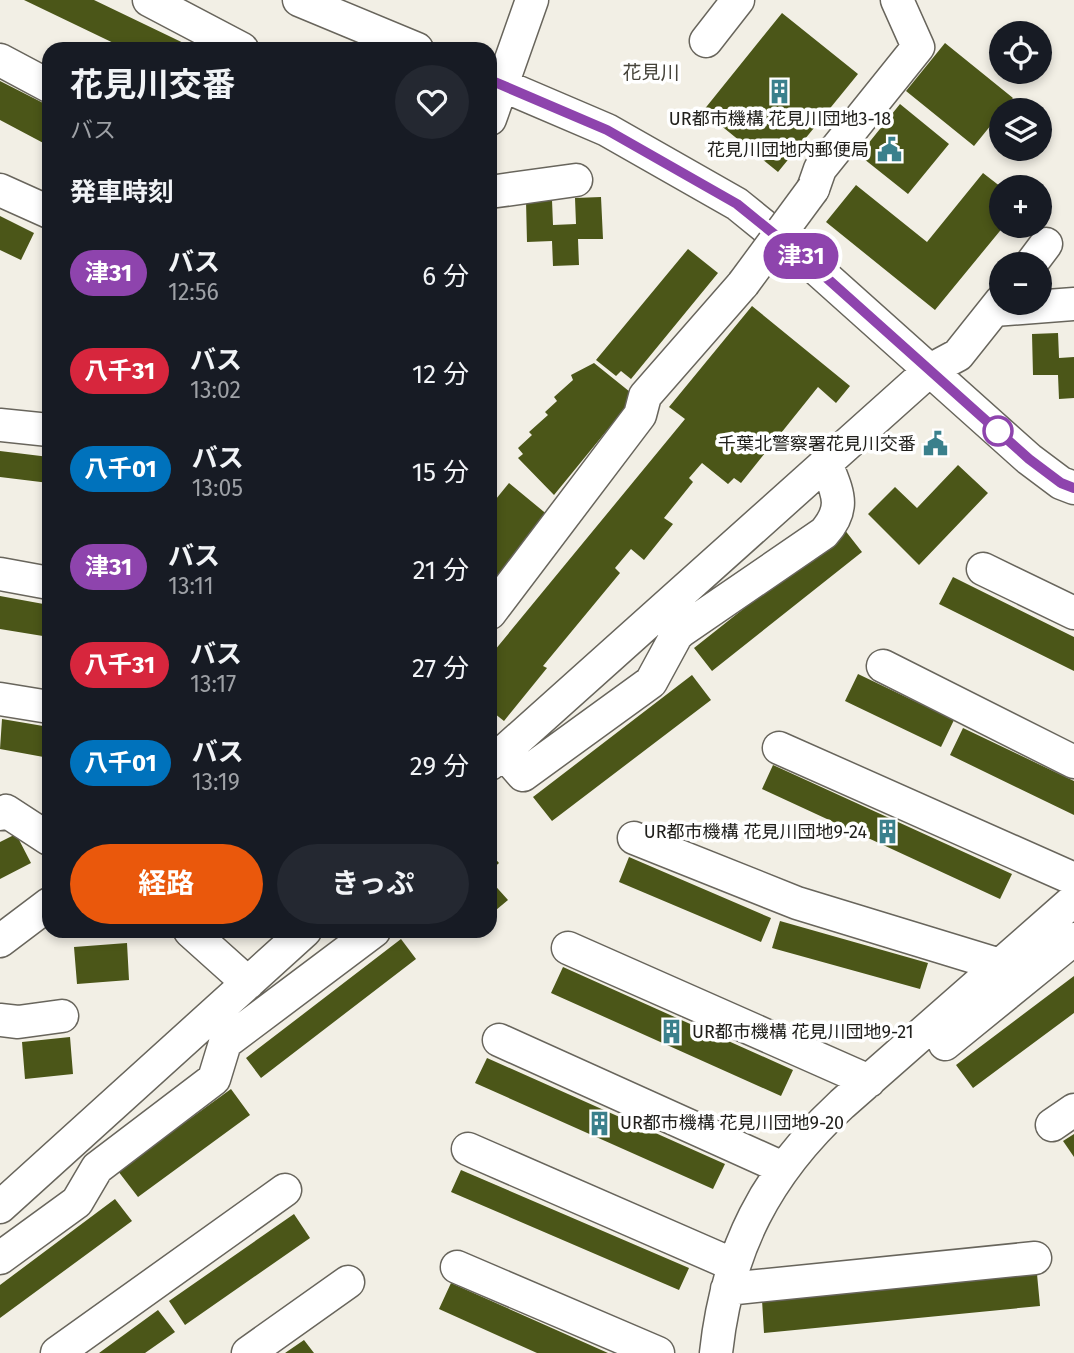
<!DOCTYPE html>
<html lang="ja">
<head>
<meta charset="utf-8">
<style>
  body { margin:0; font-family:"Fira Sans","Noto Sans JP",sans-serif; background:#242831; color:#f1f3f6; height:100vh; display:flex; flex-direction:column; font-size:26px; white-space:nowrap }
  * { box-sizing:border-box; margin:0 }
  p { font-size:23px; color:#9ea1a6 }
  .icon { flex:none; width:38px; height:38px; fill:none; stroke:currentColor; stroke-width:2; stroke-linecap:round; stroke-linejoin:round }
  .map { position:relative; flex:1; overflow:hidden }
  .details { position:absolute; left:42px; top:42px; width:455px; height:896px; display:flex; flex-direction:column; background:#171b24; border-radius:21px; box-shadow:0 4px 10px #0003 }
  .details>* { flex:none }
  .badge { padding:0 14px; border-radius:23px; font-size:24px; line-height:46px }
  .fabs { position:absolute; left:989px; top:21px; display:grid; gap:14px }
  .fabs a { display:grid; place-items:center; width:63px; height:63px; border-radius:50%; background:#171b24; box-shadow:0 4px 10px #0003; font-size:35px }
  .map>.badge { position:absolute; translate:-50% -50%; box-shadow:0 0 0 4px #fff }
  h2 { padding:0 28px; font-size:26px; line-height:63px }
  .round { display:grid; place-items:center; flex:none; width:74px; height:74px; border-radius:37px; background:#242831 }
  .headline { display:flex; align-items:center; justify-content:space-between; height:119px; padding:0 28px }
  h1 { font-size:33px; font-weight:700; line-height:52px }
  .button { display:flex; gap:14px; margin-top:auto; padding:14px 28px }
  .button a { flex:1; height:80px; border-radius:42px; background:#ea580c; color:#fff; font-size:28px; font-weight:700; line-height:80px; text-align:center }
  .button a+a { background:#242831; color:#f1f3f6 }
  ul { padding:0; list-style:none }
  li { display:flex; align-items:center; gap:21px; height:98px; padding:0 28px }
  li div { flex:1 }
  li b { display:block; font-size:26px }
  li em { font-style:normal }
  li .badge { min-width:77px; font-weight:700; text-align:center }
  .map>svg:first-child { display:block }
  .building { fill:#4b5618 }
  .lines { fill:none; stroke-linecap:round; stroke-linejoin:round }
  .minor-casing { stroke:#68655c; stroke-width:35 }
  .minor { stroke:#fff; stroke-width:32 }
  .minor-bridge-casing { stroke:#68655c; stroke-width:35; stroke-linecap:butt }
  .minor-bridge { stroke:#fff; stroke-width:32 }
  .line-casing { stroke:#fff; stroke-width:16 }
  .line { stroke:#8e44ad; stroke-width:10 }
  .stop-dot { fill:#fff; stroke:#8e44ad; stroke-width:3.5 }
  .labels { text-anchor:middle; stroke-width:7; stroke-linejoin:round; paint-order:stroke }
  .poi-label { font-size:18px; fill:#21201c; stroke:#fff; text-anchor:end }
  .neighbourhood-label { font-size:19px; fill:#45433a; stroke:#fff }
</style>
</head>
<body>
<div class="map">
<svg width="1074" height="1353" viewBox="0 0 1074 1353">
  <rect width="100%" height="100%" fill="#f2efe5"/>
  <!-- building -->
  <path class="building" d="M24,0H94L196,49H126Z
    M782,13L858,74L778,172L703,111Z
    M945,43L1013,98L974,146L906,91Z
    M0,81L49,106V146L0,120Z
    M900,104L949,144L908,194L859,155Z
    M983,173L1001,187V226H1004L935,310L826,222L856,185L927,242Z
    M601,197L603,239H578L579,265L553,266L552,241L527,242L526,201L552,200L553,225L576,224L575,198Z
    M0,216L34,233L21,260L0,250Z
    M688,249L718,273L631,379L621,371L616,376L596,360Z
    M752,306L850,386L836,403L818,387L741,483L734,478L728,484L702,463L689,478L693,482L664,518L673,524L644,560L631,549L615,568L620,573L543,666L547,668L504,721L490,710V656L685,419L669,407Z
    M1058,333L1059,358L1074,357V398L1059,399L1058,375H1033L1032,334Z
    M594,363L635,396L554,495L518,458L523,454L518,448L532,435L529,432L548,415L545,412L557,401L554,397L573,380L571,375Z
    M0,451L49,457V483L0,477Z
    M958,465L988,493L919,565L868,514L895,487L917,508Z
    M509,483L549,516L490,586V493L496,499Z
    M844,529L862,552L712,671L694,648Z
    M953,577L1074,637V671L939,604Z
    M0,596L49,605V637L0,629Z
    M858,674L954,720L941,747L845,701Z
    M692,675L711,700L552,821L533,797Z
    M2,719L49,727V758L0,749Z
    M963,728L1074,781V815L950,755Z
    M773,765L1012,874L1000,899L762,789Z
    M16,834L31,863L0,879V842Z
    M490,853L499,863L490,871Z
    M629,857L771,918L761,942L619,882Z
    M490,880L508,900L490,915Z
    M780,921L928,963L920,989L772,948Z
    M401,939L416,959L261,1078L246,1058Z
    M127,943L129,980L77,984L74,947Z
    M563,967L793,1070L781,1096L551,993Z
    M1074,976V1013L973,1088L956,1065Z
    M70,1037L73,1074L25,1079L22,1042Z
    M487,1058L725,1164L713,1189L475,1083Z
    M231,1089L250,1115L138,1197L118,1171Z
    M1074,1134V1157L1063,1141Z
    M461,1170L689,1268L679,1290L451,1192Z
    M115,1199L132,1221L0,1318V1285Z
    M294,1214L310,1238L185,1325L169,1301Z
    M1037,1274L1040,1306L764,1333L762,1300Z
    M451,1283L608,1353H537L439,1309Z
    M158,1310L175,1332L145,1353H99Z
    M304,1340L314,1353H285Z"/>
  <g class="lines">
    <defs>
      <path id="minor" d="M149,0L242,49
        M299,0L417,49
        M706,41L738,0
        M0,60L49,86
        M490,80L607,130L737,204L811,264L1029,459L1061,483L1074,488
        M490,119L532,0
        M813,189L820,169L918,47L897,0
        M0,190L49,212
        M490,192L576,180
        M1031,264L1046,244
        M994,310L1074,304
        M0,425L49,430
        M983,569L1074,613
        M0,574L49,583
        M490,613L640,415L645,396L743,284
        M883,666L1074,762
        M0,699L49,707
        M779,748L1074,879
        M503,752L523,775L651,682L676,636L681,631L824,533C847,507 837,492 826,463
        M490,764L930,370L958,355L1001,301
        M0,814L6,811L49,839
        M634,838L797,903L1000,965
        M190,931L248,983
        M0,941L49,904
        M568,948L869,1081
        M0,1020L18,1022L62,1016
        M499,1040L783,1168
        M945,1044L1074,939
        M1052,1125L1074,1110
        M468,1149L734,1265
        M0,1207L305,931
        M0,1258L77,1202L97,1168L214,1079L225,1043L374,931
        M457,1267L658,1353
        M727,1289L1035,1258
        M57,1353L285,1190
        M248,1353L348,1282
        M716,1353C727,1250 766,1174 842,1104L1074,900"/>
    </defs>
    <!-- minor casing -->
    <use href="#minor" class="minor-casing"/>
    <!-- minor -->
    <use href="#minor" class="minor"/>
    <defs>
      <path id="minor-bridge" d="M743,284L813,189"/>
    </defs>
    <!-- minor-bridge casing -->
    <use href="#minor-bridge" class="minor-bridge-casing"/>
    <!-- minor-bridge -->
    <use href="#minor-bridge" class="minor-bridge"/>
  </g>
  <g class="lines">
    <defs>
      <path id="line" d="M490,80L607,130L737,204L811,264L1029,459L1061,483L1074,488"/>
    </defs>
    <!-- line casing -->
    <use href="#line" class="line-casing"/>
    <!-- line -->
    <use href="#line" class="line"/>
  </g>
  <!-- icons -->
  <defs>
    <symbol id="building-bare" viewBox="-9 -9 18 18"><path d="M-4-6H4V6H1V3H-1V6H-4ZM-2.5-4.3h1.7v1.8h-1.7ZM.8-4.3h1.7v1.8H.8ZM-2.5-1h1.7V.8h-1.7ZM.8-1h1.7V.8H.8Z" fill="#3a808c" stroke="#fff" stroke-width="2.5" paint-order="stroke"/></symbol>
    <symbol id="civic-bare" viewBox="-9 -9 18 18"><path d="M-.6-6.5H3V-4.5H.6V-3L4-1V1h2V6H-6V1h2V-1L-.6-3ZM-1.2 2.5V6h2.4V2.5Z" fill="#3a808c" stroke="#fff" stroke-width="2.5" paint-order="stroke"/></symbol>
  </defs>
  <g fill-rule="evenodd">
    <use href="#building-bare" x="762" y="74" width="35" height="35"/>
    <use href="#civic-bare" x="872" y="132" width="35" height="35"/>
    <use href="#civic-bare" x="918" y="426" width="35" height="35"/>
    <use href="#building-bare" x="870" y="814" width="35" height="35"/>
    <use href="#building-bare" x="654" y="1014" width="35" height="35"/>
    <use href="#building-bare" x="582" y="1106" width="35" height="35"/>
  </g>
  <!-- markers -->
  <circle class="stop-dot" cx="998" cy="431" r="14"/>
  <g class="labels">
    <!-- poi labels -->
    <g class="poi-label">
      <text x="780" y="125" text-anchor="middle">UR都市機構 花見川団地3-18</text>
      <text x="869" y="156">花見川団地内郵便局</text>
      <text x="916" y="450">千葉北警察署花見川交番</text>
      <text x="867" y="838">UR都市機構 花見川団地9-24</text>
      <text x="692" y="1038" text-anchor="start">UR都市機構 花見川団地9-21</text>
      <text x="620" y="1129" text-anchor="start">UR都市機構 花見川団地9-20</text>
    </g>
    <!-- neighbourhood labels -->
    <g class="neighbourhood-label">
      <text x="651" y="79">花見川</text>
    </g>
  </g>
</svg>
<div class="fabs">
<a><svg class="icon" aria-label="locate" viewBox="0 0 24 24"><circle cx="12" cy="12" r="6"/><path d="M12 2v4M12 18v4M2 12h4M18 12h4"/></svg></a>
<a><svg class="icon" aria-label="layers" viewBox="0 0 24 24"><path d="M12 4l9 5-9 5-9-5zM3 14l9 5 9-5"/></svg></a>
<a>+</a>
<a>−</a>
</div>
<b class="badge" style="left:801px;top:256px;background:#8e44ad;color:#fff">津31</b>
<section class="details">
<div class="headline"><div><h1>花見川交番</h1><p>バス</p></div><a class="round"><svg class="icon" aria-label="heart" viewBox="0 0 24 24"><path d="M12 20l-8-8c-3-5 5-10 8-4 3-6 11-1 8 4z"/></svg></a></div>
<h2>発車時刻</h2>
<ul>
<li><span class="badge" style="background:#8e44ad;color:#fff">津31</span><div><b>バス</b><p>12:56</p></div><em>6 分</em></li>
<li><span class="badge" style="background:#d7263d;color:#fff">八千31</span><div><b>バス</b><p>13:02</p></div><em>12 分</em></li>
<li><span class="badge" style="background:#0072bc;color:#fff">八千01</span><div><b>バス</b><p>13:05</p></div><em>15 分</em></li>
<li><span class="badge" style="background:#8e44ad;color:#fff">津31</span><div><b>バス</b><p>13:11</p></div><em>21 分</em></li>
<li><span class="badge" style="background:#d7263d;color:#fff">八千31</span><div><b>バス</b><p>13:17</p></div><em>27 分</em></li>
<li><span class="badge" style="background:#0072bc;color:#fff">八千01</span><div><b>バス</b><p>13:19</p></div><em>29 分</em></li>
</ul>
<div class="button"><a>経路</a><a>きっぷ</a></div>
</section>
</div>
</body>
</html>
